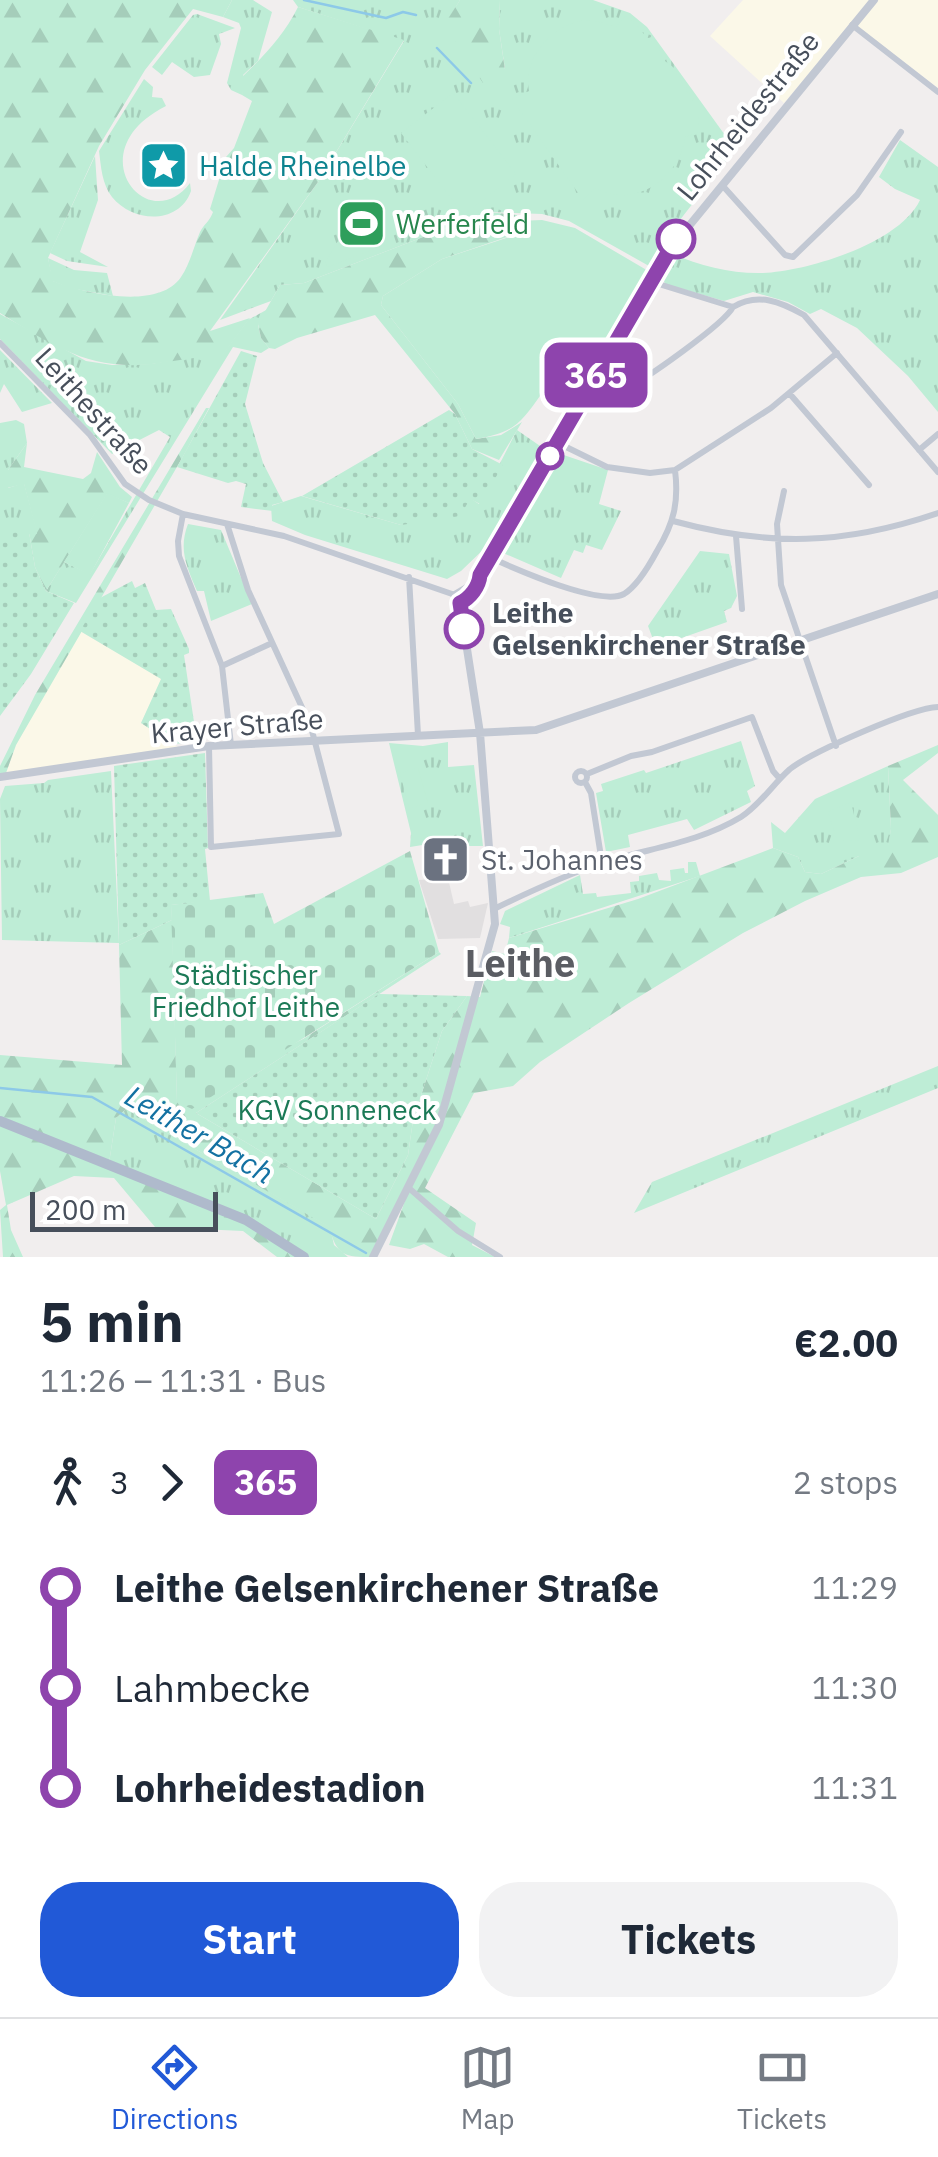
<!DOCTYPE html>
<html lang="en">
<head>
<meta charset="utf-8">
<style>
  body { margin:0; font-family:"IBM Plex Sans",sans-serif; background:#f2f2f3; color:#1f2937; height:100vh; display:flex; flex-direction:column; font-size:38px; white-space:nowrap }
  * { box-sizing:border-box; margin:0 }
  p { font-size:32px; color:#747a83 }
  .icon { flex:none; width:55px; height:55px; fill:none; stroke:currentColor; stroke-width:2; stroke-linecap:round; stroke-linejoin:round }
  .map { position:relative; height:1257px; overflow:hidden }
  .side { display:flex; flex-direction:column; background:#fff; flex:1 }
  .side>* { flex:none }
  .badge { padding:0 20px; border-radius:15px; font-size:35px; line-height:65px }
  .scale { position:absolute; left:30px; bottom:25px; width:188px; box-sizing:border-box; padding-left:10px; border:5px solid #474f5b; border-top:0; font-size:28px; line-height:35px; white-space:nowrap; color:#474f5b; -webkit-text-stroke:8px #fff; paint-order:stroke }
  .map>.badge { position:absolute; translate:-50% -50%; box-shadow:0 0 0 5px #fff }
  .legs { display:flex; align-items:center; gap:15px; height:110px; padding:0 40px; font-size:32px }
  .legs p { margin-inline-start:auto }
  .head { display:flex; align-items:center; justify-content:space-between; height:170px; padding:0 40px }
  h1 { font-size:55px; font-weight:800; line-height:75px }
  .cta { display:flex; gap:20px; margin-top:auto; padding:20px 40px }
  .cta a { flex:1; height:115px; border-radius:40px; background:#2159d7; color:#fff; font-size:40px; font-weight:800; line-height:115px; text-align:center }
  .cta a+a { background:#f2f2f3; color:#1f2937 }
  ul { padding:0 40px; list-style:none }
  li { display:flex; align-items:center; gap:35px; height:100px; font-size:38px }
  li i { display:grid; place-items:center; width:15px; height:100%; margin:0 12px; background:currentColor }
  li i::after { content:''; width:25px; height:25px; margin:-12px; border:8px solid; border-radius:50%; background:#fff }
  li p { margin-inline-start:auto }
  li:first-child i { background:linear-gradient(#0000 50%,currentColor 0) }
  li:last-child i { background:linear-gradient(currentColor 50%,#0000 0) }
  .dock { display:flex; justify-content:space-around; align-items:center; height:140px; border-top:2px solid #e0e1e3; background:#fff; font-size:28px; color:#747a83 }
  .dock a { display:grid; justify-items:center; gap:5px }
  .dock .active { color:#2159d7 }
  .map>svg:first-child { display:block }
  .commercial { fill:#fbf8e8 }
  .education { fill:#e1dfe0 }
  .grass { fill:url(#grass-tufts) }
  .forest { fill:url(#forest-firs) }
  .cemetery { fill:url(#cemetery-stones) }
  .garden { fill:url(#garden-dots) }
  .pitch { fill:#beedd6 }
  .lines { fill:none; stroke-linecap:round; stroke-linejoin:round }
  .stream { stroke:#8dc9e8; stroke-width:2.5 }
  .minor { stroke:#c2c8d3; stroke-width:6 }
  .tertiary { stroke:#c2c8d3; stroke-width:8 }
  .primary { stroke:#afbacc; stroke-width:10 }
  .line-1-casing { stroke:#fff; stroke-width:22 }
  .line-1 { stroke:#8e44ad; stroke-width:15 }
  .stop-1-dot { fill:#fff; stroke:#8e44ad; stroke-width:5 }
  .labels { text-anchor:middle; stroke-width:8; stroke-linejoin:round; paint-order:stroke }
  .street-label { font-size:28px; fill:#474f5b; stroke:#fff }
  .culture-label { font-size:28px; fill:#0d838f; stroke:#fff; text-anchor:start }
  .leisure-label { font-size:28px; fill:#27864d; stroke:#fff; text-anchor:start }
  .stop-label { font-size:28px; font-weight:bold; fill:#474f5b; stroke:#fff; text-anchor:start }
  .worship-label { font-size:28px; fill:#5b616d; stroke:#fff; text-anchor:start }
  .park-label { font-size:28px; fill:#1b7956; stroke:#fff }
  .water-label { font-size:30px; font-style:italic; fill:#1371a2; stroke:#fff }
  .district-label { font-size:38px; font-weight:bold; fill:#5b5d63; stroke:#fff }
</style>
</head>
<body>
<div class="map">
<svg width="938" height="1257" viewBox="0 0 938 1257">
  <defs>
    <pattern id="grass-tufts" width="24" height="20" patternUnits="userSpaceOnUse" patternTransform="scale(2.5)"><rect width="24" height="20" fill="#beedd6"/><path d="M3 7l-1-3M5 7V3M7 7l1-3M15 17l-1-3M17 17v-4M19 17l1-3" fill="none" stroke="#a5cdba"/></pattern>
    <pattern id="forest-firs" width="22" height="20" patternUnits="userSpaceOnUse" patternTransform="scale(2.5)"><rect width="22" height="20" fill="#beedd6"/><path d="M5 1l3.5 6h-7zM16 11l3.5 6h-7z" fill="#a5cdba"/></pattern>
    <pattern id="cemetery-stones" width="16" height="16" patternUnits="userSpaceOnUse" patternTransform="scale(2.5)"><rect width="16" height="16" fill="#beedd6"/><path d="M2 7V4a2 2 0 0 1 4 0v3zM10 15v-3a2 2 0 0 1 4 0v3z" fill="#a5cdba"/></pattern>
    <pattern id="garden-dots" width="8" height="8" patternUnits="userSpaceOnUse" patternTransform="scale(2.5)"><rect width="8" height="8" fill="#beedd6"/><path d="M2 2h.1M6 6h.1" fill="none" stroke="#a5cdba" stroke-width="1.8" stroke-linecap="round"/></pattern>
  </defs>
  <rect width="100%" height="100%" fill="#f1eeee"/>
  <!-- commercial -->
  <path class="commercial" d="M743,0H870L784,103L710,36Z
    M878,0H938V88L857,26Z
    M80,631L162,679L141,723L178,747L6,773L16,745Z"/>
  <!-- education -->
  <path class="education" d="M448,878L454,904L468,901L470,907L488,903L480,938L438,939L419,880Z"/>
  <!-- grass -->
  <path class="grass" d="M232,0H253L272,12L258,61L243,75L245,83L242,95L231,90L227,83L241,28L239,23L223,17Z
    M293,0H460L445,25L505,69L499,29L500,0H593L630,13L647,27L735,149L659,247L649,266L569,221L542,214L488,212L304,283L280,285L271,301L220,320L318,182L404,41L298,7Z
    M197,14L235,28L219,34L221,44L210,75L194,77L172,62L162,75L152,67L193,15Z
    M144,79L153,87L152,97L162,98L166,106C76,151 148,239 190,183L191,191C179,225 133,223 112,197C102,184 101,167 99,151Z
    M900,140L938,167V412L908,376L857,328L821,309L810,314L788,302L753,292L724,301L665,284L661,272L673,254C700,266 733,274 763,273C808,271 900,243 920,200L895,189L879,177Z
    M95,156L98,200L80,252L108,267L67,261L50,253Z
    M48,258L74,270L107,273L113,296L70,288L52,281Z
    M268,309L258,325L261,338L269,348L261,353L233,347L76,603L46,591L64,562L90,574L170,437L159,430L112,454L0,339V314L86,361L112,365L150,364L198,356L222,355L248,320Z
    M0,350L52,403L22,412L4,384L0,393Z
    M16,420L24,424L27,443L8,470V488L24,483L38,535L0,532V423Z
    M517,430L543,448L608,470L599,504L621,511L602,550L586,545L583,553L574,550L561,578L487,546L461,571L447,579L305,535L272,521L271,506L301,496L401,525L470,498L479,504Z
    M188,524L221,530L252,604L211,621L204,591H197C187,567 178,550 188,524Z
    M700,551L729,554L737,596L731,608L724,611L727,622L656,647L648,626Z
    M741,741L755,786L747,791L751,802L694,830L687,819L680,821L628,835L630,847L606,852L596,793L603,791L601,784L644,770L646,773Z
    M448,742V767L474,765L483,846H468L466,838L410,847L411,833L389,743L423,746Z
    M888,766L891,829L887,856H859L821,874L805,872L798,857L773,848L771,822L785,833L815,799Z
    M111,771L119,943L2,940L0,799L5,786L44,783L48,780Z
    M688,862H696L700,876L509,938L510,927L500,924L505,911L580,875L583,894L596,893L597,897L631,893L630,882L639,881V876L657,873L659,880L671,881L670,870L684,868L685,873H688Z
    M938,1066V1088L634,1213L652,1182Z
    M126,1109L330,1227L334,1245L348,1257H305L109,1163L116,1118Z"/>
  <!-- forest -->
  <path class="forest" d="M0,0H232L223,17L193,9L145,70L99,146L48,258L53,281C84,293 158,311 181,277C190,264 194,246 200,232C204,224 210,221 213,212L210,209L226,157L234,148L252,101L242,95L243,76C265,55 284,35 298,7L404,40L318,182L210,331L250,318L222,356C198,356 176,361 152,364C89,371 52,345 0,313Z
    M460,0H500L499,29L505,70L483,83L444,25Z
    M488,212L517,215L519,233L442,259L383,296L381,305L458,404L476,439L501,435L522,422L499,460L472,449L455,414L375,315L297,338L275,349L269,348L261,338L258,324L280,285L304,283Z
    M206,408H209L185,453L16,745L6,773H0V766L35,695Z
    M27,443L24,467L83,479L91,473L97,452L120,487L132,497L129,503L107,494L46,591L35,567L29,532L37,534L24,484L7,488L8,470Z
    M938,745V753L903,780L938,815V857L901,873L861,877L805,901L743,933L629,1003L540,1062L513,1086L474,1093L425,1188L476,1223L472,1245L495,1257H448L424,1244L410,1249L389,1245L406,1198L373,1257C344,1257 337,1256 329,1227L126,1109L116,1118L109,1163L0,1120V1055L122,1065L119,945L172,920L177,1101L303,1039L439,952L441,954L196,1113L376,1219L408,1155L413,1120L442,1031L467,996L480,997L492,951L505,954L509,938L638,899L773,848L798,857L805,872L821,874L859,856H886L891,829L888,766Z
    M0,1122L245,1221L303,1257H277L243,1231L155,1227L114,1178L74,1176L7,1205L11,1230L23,1257H3L0,1210L6,1205L0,1171Z"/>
  <!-- cemetery -->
  <path class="cemetery" d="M410,851L439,952L192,1109L177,1102L171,905L263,893L274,924Z"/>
  <!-- garden -->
  <path class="garden" d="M241,351L257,356L245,404L263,463L283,502L272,505L273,511L241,507L246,484L236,481L228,483L177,467Z
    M449,410L455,414L472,449L503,465L480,504L470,499L460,516L401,525L302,496Z
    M0,532H29L35,567L46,591L74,603L31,674L0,716Z
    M132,581L135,588L145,583L156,610L171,609L189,649V653L184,655L197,742L173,744L141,723L161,679L80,631L100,598Z
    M205,753L208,848L205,849L210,901L171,905L172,920L119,945L114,766Z
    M379,994L467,996L442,1031L413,1120L408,1155L376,1219L196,1113Z"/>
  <!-- pitch -->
  <path class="pitch" d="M625,16L631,21L634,19L633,23L640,28L644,27L642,32L648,38L652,37L651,41L659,47L662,57H666L665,61L673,67L672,71L680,77L683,87H687L686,91L694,98L692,101L697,110L700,132L685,137C680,178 635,210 595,188L583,200L512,99L529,91C523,61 547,31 576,22C589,18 603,23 616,27Z
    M453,93L516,174L464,215L401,133Z
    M360,204L387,244L328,267L325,263Z
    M542,220L575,228L650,272L573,410L542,393C521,423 514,433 476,439L458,404L381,305L383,296L442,259L518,234L517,221Z
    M107,493L129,503L90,575L64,562Z
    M418,768L428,803L409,808L400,773Z
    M851,802L860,841L837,840L828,812Z"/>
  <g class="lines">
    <!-- stream -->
    <path class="stream" d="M304,0L386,18L403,12L416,15
      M437,48L471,83
      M0,1088L92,1097L366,1253"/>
    <!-- minor -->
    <path class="minor" d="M852,25L938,92
      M722,185L785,255L793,257L857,195L901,132
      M649,281L733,307C758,292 781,302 804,315L938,472
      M0,343L90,435L125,484L149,500L183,514L284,536L455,595
      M594,380C603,385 613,392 624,389C643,382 725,323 733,307
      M789,393L869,485
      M558,443L607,467L650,473L675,470L771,408L837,353
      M919,450L938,434
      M784,491L777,524L781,585L836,746
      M183,514L178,541L179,556L222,666L231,745
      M673,521C769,547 844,545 938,513
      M736,536L742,609
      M491,558C516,569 600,607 624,594C637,586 650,564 657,551C674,523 679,502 675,470
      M409,577L418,735
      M222,666L272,643
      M209,746L211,847L339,834L311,727L248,590L227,524
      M575 777a6 6 0 1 1 12 0a6 6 0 1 1-12 0Z
      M587,774L631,756L652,752L752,717L773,771L780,779
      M585,782L591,793L602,863
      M496,908C531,891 565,875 602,863C649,848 698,843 741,817C760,805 773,784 790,769C812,752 911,708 938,707
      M410,1189L458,1231L500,1257"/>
    <!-- tertiary -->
    <path class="tertiary" d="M460,603L478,584
      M0,777L209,746L536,730L938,594
      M373,1257L439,1125L495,924L480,733L461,610L455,595L472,585L491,558L666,254L874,0"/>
    <!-- primary -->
    <path class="primary" d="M0,1121L246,1220L304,1257"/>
  </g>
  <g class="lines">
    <defs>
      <path id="line-1" d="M464,629L460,603C470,598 479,587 480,575L676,239"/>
    </defs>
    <!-- line-1 casing -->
    <use href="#line-1" class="line-1-casing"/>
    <!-- line-1 -->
    <use href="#line-1" class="line-1"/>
  </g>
  <!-- icons -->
  <defs>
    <symbol id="sight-square" viewBox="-11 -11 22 22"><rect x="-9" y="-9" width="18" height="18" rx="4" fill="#0f9aa8" stroke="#fff"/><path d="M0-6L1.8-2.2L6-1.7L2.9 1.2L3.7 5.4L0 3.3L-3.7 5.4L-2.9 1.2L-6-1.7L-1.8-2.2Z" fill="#fff"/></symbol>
    <symbol id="stadium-square" viewBox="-11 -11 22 22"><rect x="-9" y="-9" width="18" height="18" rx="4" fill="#2e9e5b" stroke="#fff"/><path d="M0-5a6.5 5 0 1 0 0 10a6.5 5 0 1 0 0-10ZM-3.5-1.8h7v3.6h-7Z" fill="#fff"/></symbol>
    <symbol id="church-square" viewBox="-11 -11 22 22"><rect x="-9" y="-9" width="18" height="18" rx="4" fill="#6b7280" stroke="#fff"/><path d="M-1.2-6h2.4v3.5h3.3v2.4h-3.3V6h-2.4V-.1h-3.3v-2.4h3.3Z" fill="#fff"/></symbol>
  </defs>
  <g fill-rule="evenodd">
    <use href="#sight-square" x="136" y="138" width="55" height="55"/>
    <use href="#stadium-square" x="334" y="196" width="55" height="55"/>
    <use href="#church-square" x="418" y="832" width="55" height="55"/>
  </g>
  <!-- markers -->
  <g class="stop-1-dot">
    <circle cx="676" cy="239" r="18"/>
    <circle cx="550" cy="456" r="12"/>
    <circle cx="464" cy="629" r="18"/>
  </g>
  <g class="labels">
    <!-- street labels -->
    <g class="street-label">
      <text transform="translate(748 116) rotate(-51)" y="10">Lohrheidestraße</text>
      <text transform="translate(94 411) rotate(48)" y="10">Leithestraße</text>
      <text transform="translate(237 726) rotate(-5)" y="10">Krayer Straße</text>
    </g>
    <!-- culture labels -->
    <g class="culture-label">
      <text x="199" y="176">Halde Rheinelbe</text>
    </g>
    <!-- leisure labels -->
    <g class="leisure-label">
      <text x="396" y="234">Werferfeld</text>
    </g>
    <!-- stop labels -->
    <g class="stop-label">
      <text x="492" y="623">Leithe<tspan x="492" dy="32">Gelsenkirchener Straße</tspan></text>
    </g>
    <!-- worship labels -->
    <g class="worship-label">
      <text x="481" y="870">St. Johannes</text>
    </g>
    <!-- park labels -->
    <g class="park-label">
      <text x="246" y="985">Städtischer<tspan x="246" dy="32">Friedhof Leithe</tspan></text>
      <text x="337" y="1120">KGV Sonneneck</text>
    </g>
    <!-- water labels -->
    <g class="water-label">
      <text transform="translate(199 1135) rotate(30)" y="10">Leither Bach</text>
    </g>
    <!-- district labels -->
    <g class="district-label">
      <text x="520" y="977">Leithe</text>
    </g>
  </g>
</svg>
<div class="scale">200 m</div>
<b class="badge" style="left:596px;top:375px;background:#8e44ad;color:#fff">365</b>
</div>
<section class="side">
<div class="head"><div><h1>5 min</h1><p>11:26 – 11:31 · Bus</p></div><b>€2.00</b></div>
<div class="legs"><svg class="icon" aria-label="walk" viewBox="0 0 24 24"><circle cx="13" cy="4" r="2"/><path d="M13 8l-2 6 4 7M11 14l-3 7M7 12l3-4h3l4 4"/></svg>3<svg class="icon" aria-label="forward" viewBox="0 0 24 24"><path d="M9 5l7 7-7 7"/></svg><b class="badge" style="background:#8e44ad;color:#fff">365</b><p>2 stops</p></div>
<ul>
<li><i style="color:#8e44ad"></i><b>Leithe Gelsenkirchener Straße</b><p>11:29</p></li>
<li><i style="color:#8e44ad"></i><span>Lahmbecke</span><p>11:30</p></li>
<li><i style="color:#8e44ad"></i><b>Lohrheidestadion</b><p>11:31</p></li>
</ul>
<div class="cta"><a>Start</a><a>Tickets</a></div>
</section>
<nav class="dock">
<a class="active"><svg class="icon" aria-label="directions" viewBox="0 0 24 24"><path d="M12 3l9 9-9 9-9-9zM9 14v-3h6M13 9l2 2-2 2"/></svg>Directions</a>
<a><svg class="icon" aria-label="map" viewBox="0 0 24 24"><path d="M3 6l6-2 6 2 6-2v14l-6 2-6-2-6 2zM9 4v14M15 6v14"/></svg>Map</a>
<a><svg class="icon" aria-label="tickets" viewBox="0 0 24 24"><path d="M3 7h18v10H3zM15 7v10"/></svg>Tickets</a>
</nav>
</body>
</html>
